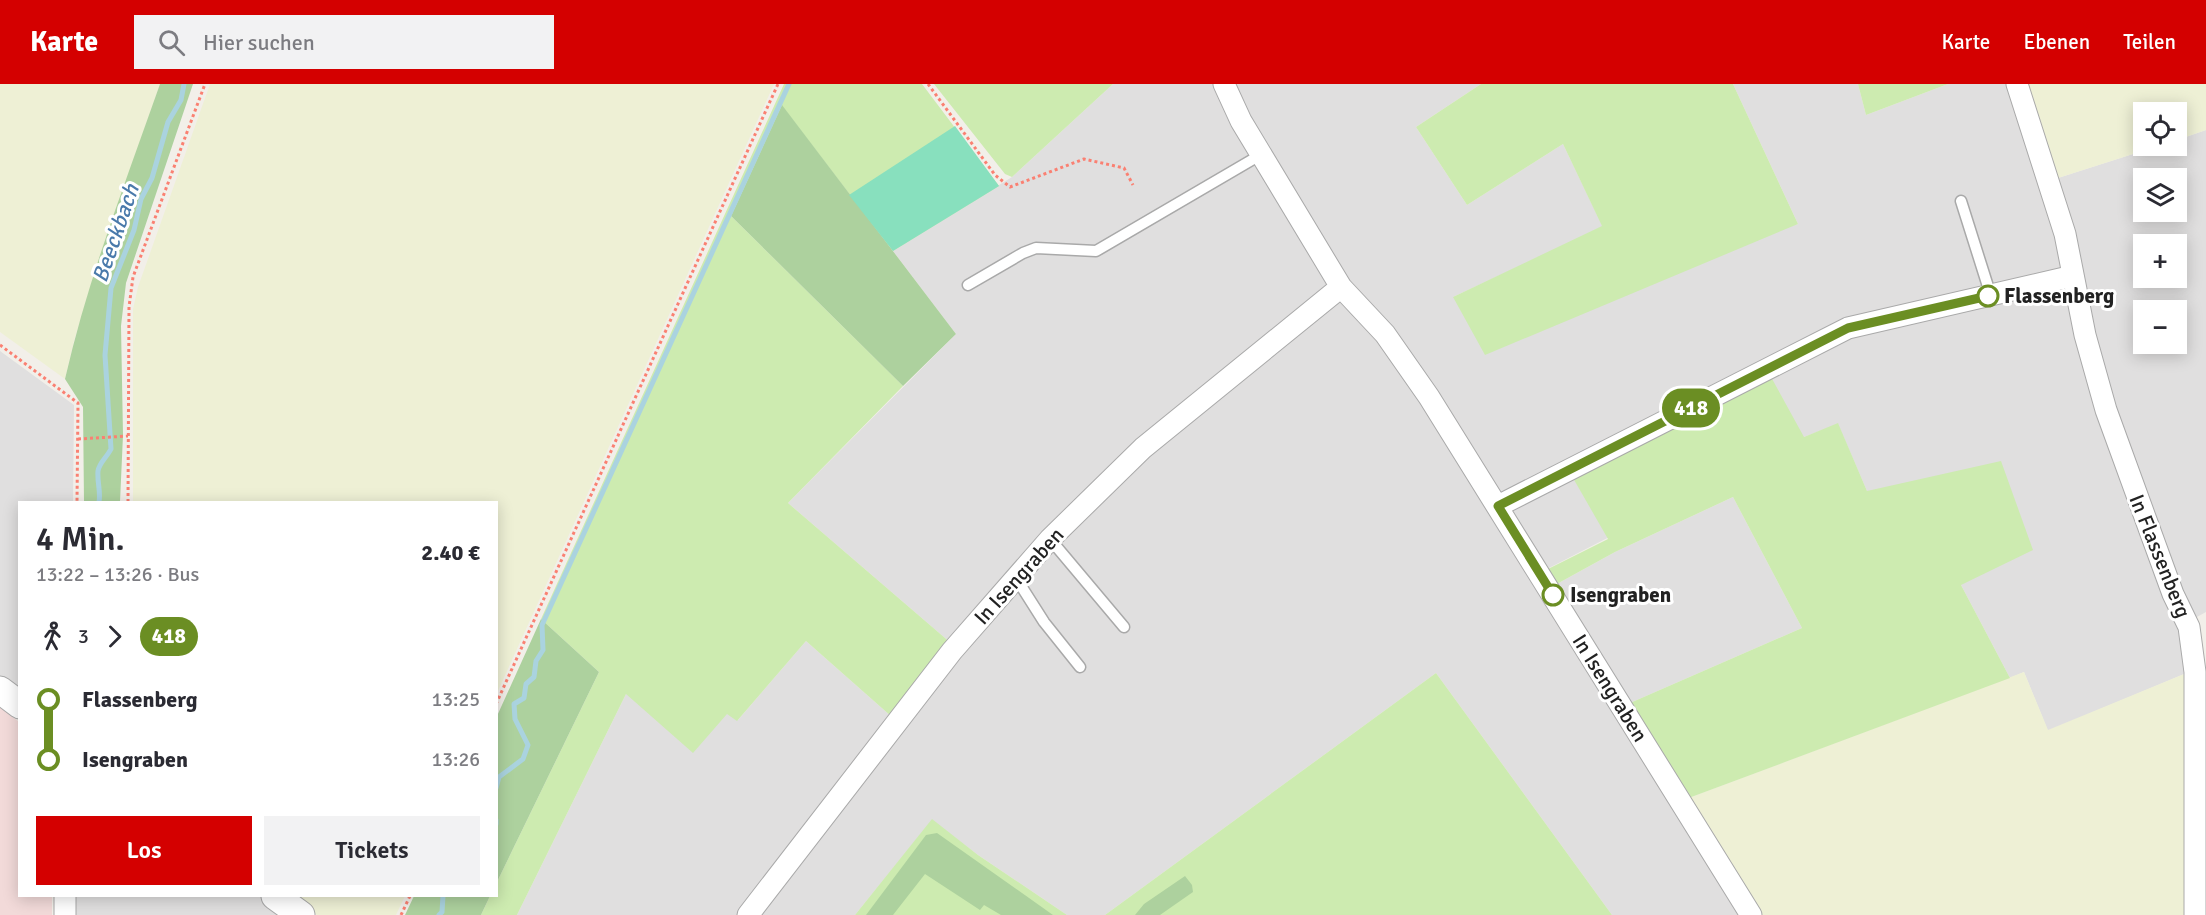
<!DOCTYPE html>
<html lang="de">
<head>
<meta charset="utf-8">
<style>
  body { margin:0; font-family:Signika,sans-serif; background:#f2f2f3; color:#2b2b33; height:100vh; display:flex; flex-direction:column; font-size:22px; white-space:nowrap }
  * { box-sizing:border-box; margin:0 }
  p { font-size:20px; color:#7c7c81 }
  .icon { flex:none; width:33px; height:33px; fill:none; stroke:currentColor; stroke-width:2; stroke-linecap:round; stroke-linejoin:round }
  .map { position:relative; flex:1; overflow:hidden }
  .details { position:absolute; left:18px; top:417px; width:480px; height:396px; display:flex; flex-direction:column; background:#fff; border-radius:0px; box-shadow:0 3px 15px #0003 }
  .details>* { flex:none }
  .badge { padding:0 12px; border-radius:20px; font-size:21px; line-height:39px }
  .buttons { position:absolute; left:2133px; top:18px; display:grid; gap:12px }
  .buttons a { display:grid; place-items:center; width:54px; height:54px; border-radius:0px; background:#fff; box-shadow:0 3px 15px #0003; font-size:30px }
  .map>.badge { position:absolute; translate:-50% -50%; box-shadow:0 0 0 3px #fff }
  .legs { display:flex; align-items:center; gap:9px; height:66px; padding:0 18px; font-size:20px }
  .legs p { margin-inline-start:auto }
  .summary { display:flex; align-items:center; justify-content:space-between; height:102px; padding:0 18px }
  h1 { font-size:33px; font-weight:600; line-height:45px }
  .primary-button { display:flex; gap:12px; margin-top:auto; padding:12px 18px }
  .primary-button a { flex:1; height:69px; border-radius:0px; background:#d40000; color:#fff; font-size:24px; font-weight:600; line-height:69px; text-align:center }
  .primary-button a+a { background:#f2f2f3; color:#2b2b33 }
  ul { padding:0 18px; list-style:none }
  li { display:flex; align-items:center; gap:21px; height:60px; font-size:22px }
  li i { display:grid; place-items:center; width:9px; height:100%; margin:0 8px; background:currentColor }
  li i::after { content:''; width:15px; height:15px; margin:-8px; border:4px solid; border-radius:50%; background:#fff }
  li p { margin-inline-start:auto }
  li:first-child i { background:linear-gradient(#0000 50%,currentColor 0) }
  li:last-child i { background:linear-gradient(currentColor 50%,#0000 0) }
  header { display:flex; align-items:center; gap:36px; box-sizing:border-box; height:84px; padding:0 30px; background:#d40000; color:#fff }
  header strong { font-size:28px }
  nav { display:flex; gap:33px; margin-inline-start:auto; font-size:21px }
  .search { width:420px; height:54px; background:#f2f2f3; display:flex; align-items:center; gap:15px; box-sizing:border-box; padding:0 21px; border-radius:0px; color:#7c7c81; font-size:22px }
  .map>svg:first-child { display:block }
  .residential { fill:#e0dfdf; fill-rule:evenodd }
  .commercial { fill:#f2dad9 }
  .farmland { fill:#eef0d5 }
  .grass { fill:#cdebb0 }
  .forest { fill:#add19e }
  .pitch { fill:#88e0be }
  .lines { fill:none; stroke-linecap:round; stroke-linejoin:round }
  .stream { stroke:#aad3df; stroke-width:5 }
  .service-casing { stroke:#a9a9a9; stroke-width:13 }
  .minor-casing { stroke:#a9a9a9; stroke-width:23 }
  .tertiary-casing { stroke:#a9a9a9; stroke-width:29 }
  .path { stroke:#fa8072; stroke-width:3; stroke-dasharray:3 3; stroke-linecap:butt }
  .service { stroke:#fff; stroke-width:10 }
  .minor { stroke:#fff; stroke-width:21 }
  .tertiary { stroke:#fff; stroke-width:27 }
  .line-1-casing { stroke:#fff; stroke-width:14 }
  .line-1 { stroke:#6b8e23; stroke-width:9 }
  .stop-1-dot { fill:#fff; stroke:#6b8e23; stroke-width:3 }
  .labels { text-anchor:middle; stroke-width:6; stroke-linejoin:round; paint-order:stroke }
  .stop-label { font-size:21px; font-weight:bold; fill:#222; stroke:#fff; text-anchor:start }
  .street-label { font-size:21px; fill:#222; stroke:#fff }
  .water-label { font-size:22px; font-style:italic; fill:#4a7aab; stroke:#fff }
</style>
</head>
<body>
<header>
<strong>Karte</strong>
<div class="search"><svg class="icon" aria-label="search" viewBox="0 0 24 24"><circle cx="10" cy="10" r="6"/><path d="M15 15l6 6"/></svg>Hier suchen</div>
<nav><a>Karte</a><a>Ebenen</a><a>Teilen</a></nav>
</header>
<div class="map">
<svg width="2206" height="831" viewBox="0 0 2206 831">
  <rect width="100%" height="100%" fill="#f2efe9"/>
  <!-- residential -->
  <path class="residential" d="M1113,0H1481L1416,43L1467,121L1563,60L1603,143L1453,213L1798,140L1733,0H1858L1866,31L1948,0H2010L2058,94L2158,62H2176L2177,56L2206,46V528L2195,534L2189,588L2048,647L2024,588L2010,594L1961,501L1867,407L1838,340L1804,353L1547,485L1555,501L1615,468L1733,413L1802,544L1630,619L1741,828L1737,831H1612L1436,589L1105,831H1067L978,771L932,736L855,831H517L626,610L728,629L738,636L806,557L892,633L952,560L788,419L956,250L893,167L1012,93ZM2144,94H2176V128H2144ZM2144,160H2176V194H2144ZM2144,226H2176V260H2144Z
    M0,267L74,321L73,418H20L19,606L0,592Z
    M72,812H262L289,831H71Z"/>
  <!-- commercial -->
  <path class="commercial" d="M0,623L19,638L20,812H52V831H0Z"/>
  <!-- farmland -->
  <path class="farmland" d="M0,0H160L98,178L74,257L65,295L0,248Z
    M210,0H774L497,609L496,418H133V225L138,203Z
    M2022,0H2206V46L2177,56L2176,28H2144V62H2158L2058,94Z
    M2024,588L2048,646L2189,588L2188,831H1755L1686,715Z
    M290,812H405L396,831H317Z"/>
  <!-- grass -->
  <path class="grass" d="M784,0H922L999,102L893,167L782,22L731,132L903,302L788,419L952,560L892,633L806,557L737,637L727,630L693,669L626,610L517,831H481L490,812H496L497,798L599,588L541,535Z
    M934,0H1113L1012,93L1005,90Z
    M1481,0H1733L1798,140L1485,271L1453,213L1602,142L1563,60L1467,121L1416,43Z
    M1858,0H1948L1866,31Z
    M1771,293L1804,353L1838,339L1867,407L2001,377L2033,466L1961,501L2010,594L1686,715L1630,619L1802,544L1733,413L1615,468L1555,501L1546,486L1608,455L1573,394Z
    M1436,589L1612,831H1105Z
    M932,735L978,771L1067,831H855Z"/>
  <!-- forest -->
  <path class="forest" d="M160,0H193L126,199L121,242L123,351L120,418H84L83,323L65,295C88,194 126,97 160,0Z
    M782,21L956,250L903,302L731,132Z
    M541,535L599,588L497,798V632Z
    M937,749L1053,831H1001L984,821L980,826L925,790L893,831H866L926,751Z
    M1185,792L1192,801L1193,808L1160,831H1135L1144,820Z
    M414,812H490L481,831H405Z"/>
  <!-- pitch -->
  <path class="pitch" d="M955,42L999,102L893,167L849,111Z"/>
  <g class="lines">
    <!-- stream -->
    <path class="stream" d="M99,418C101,408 97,398 98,387C99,379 107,373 111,365L105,271L111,204L134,146L141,115L152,94L168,38L181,16L184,0
      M496,704L499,693L523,675L528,661L515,635L514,620L524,614L526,600L534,593L536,577L543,566L542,541L789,0
      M496,736V740
      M439,831L442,828L443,812"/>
    <defs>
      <path id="service" d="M1961,117L1991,212
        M968,201L1023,169L1036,164L1096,167L1262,70
        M1050,455L1124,543
        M1016,494L1044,538L1080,583"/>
      <path id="minor" d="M1224,0L1241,37L1341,203L1385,250L1429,313L1751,831
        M2017,0L2065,150L2085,251L2106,326L2173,510L2189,543L2195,588V831
        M1498,422L1848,244L2073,192
        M65,831V812
        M748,831L952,567L1050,455L1143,364L1341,203"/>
      <path id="tertiary" d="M0,606L20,621
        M275,812L301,831"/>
    </defs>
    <!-- service casing -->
    <use href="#service" class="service-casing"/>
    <!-- minor casing -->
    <use href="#minor" class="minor-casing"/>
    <!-- tertiary casing -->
    <use href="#tertiary" class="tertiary-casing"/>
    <!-- path -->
    <path class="path" d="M928,0L995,91L1010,103L1084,75L1124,84L1133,101
      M0,261L78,319L77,418
      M78,355L128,352
      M128,418L129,223L133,193L205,0
      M496,620L778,0
      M401,831L410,812"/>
    <!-- service -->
    <use href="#service" class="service"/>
    <!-- minor -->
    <use href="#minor" class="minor"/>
    <!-- tertiary -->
    <use href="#tertiary" class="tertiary"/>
  </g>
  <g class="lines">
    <defs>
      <path id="line-1" d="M1553,511L1498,422L1848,244L1988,212"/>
    </defs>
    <!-- line-1 casing -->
    <use href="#line-1" class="line-1-casing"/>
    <!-- line-1 -->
    <use href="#line-1" class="line-1"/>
  </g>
  <!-- markers -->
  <g class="stop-1-dot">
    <circle cx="1988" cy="212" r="10"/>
    <circle cx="1553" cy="511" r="10"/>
  </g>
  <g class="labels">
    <!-- stop labels -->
    <g class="stop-label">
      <text x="2004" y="219">Flassenberg</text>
      <text x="1570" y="518">Isengraben</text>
    </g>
    <!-- street labels -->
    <g class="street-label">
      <text transform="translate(2160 472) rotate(68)" y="7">In Flassenberg</text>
      <text transform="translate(1019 492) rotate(-48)" y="7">In Isengraben</text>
      <text transform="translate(1610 604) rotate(58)" y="7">In Isengraben</text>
    </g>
    <!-- water labels -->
    <g class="water-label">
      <text transform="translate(115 149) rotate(-71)" y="8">Beeckbach</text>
    </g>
  </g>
</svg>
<div class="buttons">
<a><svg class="icon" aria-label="locate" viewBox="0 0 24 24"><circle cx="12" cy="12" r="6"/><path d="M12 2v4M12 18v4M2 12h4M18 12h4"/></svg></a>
<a><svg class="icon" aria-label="layers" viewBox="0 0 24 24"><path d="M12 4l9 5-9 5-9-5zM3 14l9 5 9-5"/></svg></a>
<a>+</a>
<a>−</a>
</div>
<b class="badge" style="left:1691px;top:324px;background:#6b8e23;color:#fff">418</b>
<section class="details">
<div class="summary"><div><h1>4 Min.</h1><p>13:22 – 13:26 · Bus</p></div><b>2.40 €</b></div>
<div class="legs"><svg class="icon" aria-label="walk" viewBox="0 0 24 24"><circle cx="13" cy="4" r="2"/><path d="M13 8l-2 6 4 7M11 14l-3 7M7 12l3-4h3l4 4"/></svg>3<svg class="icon" aria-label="forward" viewBox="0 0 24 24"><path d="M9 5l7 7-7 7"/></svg><b class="badge" style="background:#6b8e23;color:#fff">418</b></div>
<ul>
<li><i style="color:#6b8e23"></i><b>Flassenberg</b><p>13:25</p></li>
<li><i style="color:#6b8e23"></i><b>Isengraben</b><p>13:26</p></li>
</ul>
<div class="primary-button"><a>Los</a><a>Tickets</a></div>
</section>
</div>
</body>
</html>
